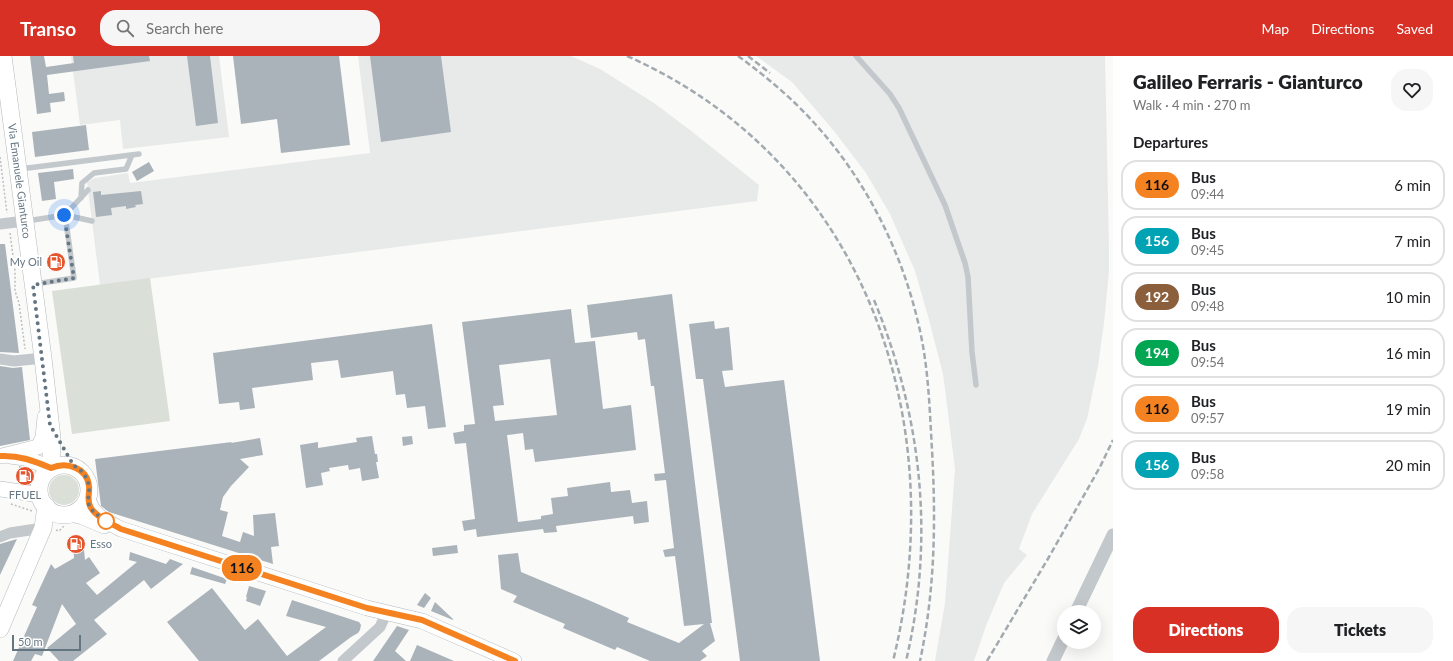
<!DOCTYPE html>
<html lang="en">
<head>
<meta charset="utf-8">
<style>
  body { margin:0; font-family:Lato,sans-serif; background:#f6f6f6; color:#202124; height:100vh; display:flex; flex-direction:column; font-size:15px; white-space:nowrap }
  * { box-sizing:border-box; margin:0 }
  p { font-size:13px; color:#757577 }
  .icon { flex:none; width:22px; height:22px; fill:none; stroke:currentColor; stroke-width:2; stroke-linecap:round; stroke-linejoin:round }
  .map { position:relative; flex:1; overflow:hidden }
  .details { display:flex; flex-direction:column; background:#fff; width:340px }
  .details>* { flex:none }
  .badge { padding:0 8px; border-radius:13px; font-size:14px; line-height:26px }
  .tools { position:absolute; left:1057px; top:549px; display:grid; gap:8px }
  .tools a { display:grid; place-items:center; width:44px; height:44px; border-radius:50%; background:#fff; box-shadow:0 4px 16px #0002; font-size:20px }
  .scale { position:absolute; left:12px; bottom:10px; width:69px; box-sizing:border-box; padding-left:4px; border:2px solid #657683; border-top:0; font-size:11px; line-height:14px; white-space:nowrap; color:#657683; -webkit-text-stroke:3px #fff; paint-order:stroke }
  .you { position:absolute; width:20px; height:20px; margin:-10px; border:3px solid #fff; border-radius:50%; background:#1a73e8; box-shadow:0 0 0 6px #1a73e833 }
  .map>.badge { position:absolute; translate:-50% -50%; box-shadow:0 0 0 2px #fff }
  h2 { padding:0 20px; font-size:15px; line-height:36px }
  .round { display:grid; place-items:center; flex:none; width:42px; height:42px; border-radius:16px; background:#f6f6f6 }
  .overview { display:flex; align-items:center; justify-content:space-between; height:68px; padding:0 20px }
  h1 { font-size:19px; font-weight:800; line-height:30px }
  .button { display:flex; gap:8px; margin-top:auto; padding:8px 20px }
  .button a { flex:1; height:46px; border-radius:16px; background:#d93025; color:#fff; font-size:16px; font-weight:800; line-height:46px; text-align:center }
  .button a+a { background:#f6f6f6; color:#202124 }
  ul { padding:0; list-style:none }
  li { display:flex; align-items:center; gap:12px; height:50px; margin:0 8px 6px; padding:0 12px; border:2px solid #e0e0e0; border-radius:16px }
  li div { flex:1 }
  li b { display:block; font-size:15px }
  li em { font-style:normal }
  li .badge { min-width:44px; font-weight:700; text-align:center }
  header { display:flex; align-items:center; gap:24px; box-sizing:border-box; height:56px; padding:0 20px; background:#d93025; color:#fff }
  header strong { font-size:19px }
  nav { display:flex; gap:22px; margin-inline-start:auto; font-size:14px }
  .search { width:280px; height:36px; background:#f6f6f6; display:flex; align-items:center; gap:10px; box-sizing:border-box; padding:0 14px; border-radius:16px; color:#757577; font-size:15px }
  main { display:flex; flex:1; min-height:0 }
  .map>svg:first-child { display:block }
  .built { fill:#e8e9e9 }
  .green { fill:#dadfd7 }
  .building { fill:#aab3b9; fill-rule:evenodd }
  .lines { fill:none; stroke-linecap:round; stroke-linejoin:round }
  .secondary-casing { stroke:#b3babf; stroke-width:16 }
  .primary-casing { stroke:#b5babe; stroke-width:18 }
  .path { stroke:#bbbfc2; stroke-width:1.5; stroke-dasharray:2 2; stroke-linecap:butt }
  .service { stroke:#c3c8cc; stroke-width:5.5 }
  .minor { stroke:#c3c8cc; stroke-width:11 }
  .tertiary { stroke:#c3c8cc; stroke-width:13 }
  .secondary { stroke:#fff; stroke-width:15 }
  .primary { stroke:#fff; stroke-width:17 }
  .rail { stroke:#a2aab0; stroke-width:2.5; stroke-dasharray:6 3; stroke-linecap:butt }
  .line-casing { stroke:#fff; stroke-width:9 }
  .line { stroke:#f58220; stroke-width:6 }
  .walk { stroke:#657683; stroke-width:4; stroke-dasharray:0 7.2 }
  .stop-dot { fill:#fff; stroke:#f58220; stroke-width:2 }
  .labels { text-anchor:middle; stroke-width:4; stroke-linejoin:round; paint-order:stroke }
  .street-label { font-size:11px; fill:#657683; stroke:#fff }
  .poi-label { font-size:11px; fill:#657683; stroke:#fff; text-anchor:end }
</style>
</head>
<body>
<header>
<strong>Transo</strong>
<div class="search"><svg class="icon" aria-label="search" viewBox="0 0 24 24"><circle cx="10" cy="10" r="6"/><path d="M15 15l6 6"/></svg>Search here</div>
<nav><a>Map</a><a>Directions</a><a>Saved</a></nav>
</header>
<main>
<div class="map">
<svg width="1113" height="605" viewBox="0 0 1113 605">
  <rect width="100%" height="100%" fill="#fafaf8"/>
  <!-- built -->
  <path class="built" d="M71,0H219L229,81L123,93L120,64L80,69Z
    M358,0H571L600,13L654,47L690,74L759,129L757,145L100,229L87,126L95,122L128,117L130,127L370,97Z
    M756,0H1105L1109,191V215L1104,267L1098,310L1087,363L1079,383L1032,458L1019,493L1027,499L1004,527L986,570L974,605H935L945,547L955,413L943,318L928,260L915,215L890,158L866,117L834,75L792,26Z"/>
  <!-- green -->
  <path class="green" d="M150,222L170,365L72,378L52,235Z
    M49 434a15 15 0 1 1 30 0a15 15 0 1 1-30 0Z"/>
  <!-- building -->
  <path class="building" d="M30,0H44L46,11L74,7L73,0H149L150,5L47,19L49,38L64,36L65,45L50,47L51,56L37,58Z
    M187,0H210L218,67L196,70Z
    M233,0H339L350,89L281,97L277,63L241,68Z
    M370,0H441L451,76L381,86Z
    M86,69L89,94L35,101L32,76Z
    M149,106L154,115L137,125L132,116Z
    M73,113L74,123L54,126L56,143L42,145L38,117Z
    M101,135V139L141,135L143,148L135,149L136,151L126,153V150L111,152L112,159L96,161L93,136Z
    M0,188H5L19,297L0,296Z
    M672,238L712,567H710L715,585L702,595L707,600L700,605H650L617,591L615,594L563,572L565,568L513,546L517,540L501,533L498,499L518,497L521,516L593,546L629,562L627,566L679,587L704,568L684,570L675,500L665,501L663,494L674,492L666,424L655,425L654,418L665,417L654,330H651L645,283L638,284L637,276L591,282L587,249Z
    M571,253L575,287L595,285L603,353L631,349L636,394L535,406L533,393L525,394L523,377L507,379L518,466L541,463V460L553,458L551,442L568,440L567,432L610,426L611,436L630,434L632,447L647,445L649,466L634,468L633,460L556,470L557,476L544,477L543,473L477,481L476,473L464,475L462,465L475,463L466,387L455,388L453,377L464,375V369L475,368L462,266ZM550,303L557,359L495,365L493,350L504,349L499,309Z
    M714,265L715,273L729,271L733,314L722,315L725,331L784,324L820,605H740L703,323H696L689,268Z
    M432,268L446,371L428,373L425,350L407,352L405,338L396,339L393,315L341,322L338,304L311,307L313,324L252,332L255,352L240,354L239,346L219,348L213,297Z
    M0,310L13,312L22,311L30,384L0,390Z
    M372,380L375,398H377L378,406H376L379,422L362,425L360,412L349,414L348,409L329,412L330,415L321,417L323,429L306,432L300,389L318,386V392L357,386L356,382Z
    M412,380L413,388L403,390L402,381Z
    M260,382L263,399L240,403L249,411L231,430L223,441L220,454L228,456L222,480L240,486L243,476L254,480L253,459L275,457L279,490L271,491L273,508L109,456L101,450L95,403L232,386L231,387Z
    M19,410L33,415L32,429L18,427L20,418Z
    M17,483L0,519V488Z
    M83,483L85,504L89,501L100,517L86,527L97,539L137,506L129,504L130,496L166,508L170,503L183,508L151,533L144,524L94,564L107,578L73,605H59L47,592L76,568L62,548L42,600L35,598L31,605H13L37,551L32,549L51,508L55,513L74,502L73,484Z
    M457,489L458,497L433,500L432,492Z
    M192,511L227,523L225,528L190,518Z
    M249,530L266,535L260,550L246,545L247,541H246Z
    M212,532L245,574L258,563L287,600L326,571L286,560L292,544L359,566L361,569L360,574L358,577L351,581L319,605H199L167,566Z
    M425,537L431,542L424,552L417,549Z
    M435,546L453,563V564L431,555Z
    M397,570L409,574L395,595L406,605H373Z
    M417,589L454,605H410Z"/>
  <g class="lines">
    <defs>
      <path id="secondary" d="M2,400L38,391L43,382L45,361
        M10,400L25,402L51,412
        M0,433L40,439
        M88,442C91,459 107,466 121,473L367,552L422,565L514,605
        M71,458L83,461L104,470"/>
      <g id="primary">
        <path id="s1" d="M3,0L43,302L52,382L51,412"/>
        <circle cx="64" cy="434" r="25"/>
        <path d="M0,573L43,472L46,450"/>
      </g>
    </defs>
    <!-- secondary casing -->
    <use href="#secondary" class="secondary-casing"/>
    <!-- primary casing -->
    <use href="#primary" class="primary-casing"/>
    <!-- path -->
    <path class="path" d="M0,101L7,157
      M10,177L15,215V235L19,247L25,293
      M11,448L32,455
      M56,474L59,475L65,469"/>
    <!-- service -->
    <path class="service" d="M856,0L890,38L899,52L945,149L965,207L968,221L972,296L976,329
      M20,113L139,98
      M81,142L82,127L94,117L126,113L132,99
      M65,159L88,134
      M65,159L92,165
      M27,165L65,159L74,222L35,228"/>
    <!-- minor -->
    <path class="minor" d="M0,168L25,165
      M0,303L14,305L43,302
      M0,481L10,477L43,472
      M343,605L380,571L387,556"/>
    <!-- tertiary -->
    <path class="tertiary" d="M1076,556L1113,479
      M1053,605L1064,582"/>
    <!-- secondary -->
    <use href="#secondary" class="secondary"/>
    <!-- primary -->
    <use href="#primary" class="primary"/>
    <!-- rail -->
    <path class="rail" d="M627,0C864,105 953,363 893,605
      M738,0C760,16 781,33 800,52C864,116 907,201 923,290C929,325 930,360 932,394C936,466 935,534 920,605
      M748,0L770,17
      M874,244C922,360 935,483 906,605
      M987,605L1049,501L1100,411L1113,384"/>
  </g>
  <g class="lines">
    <defs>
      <path id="line" d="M0,400C19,399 34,405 51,412C67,405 87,412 89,430C90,438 86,444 91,452C97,462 111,467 121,473L367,552L422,564L515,605"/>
    </defs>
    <!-- line casing -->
    <use href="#line" class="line-casing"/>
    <!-- line -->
    <use href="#line" class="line"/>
    <!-- walk -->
    <path class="walk" d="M64,159L74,222L33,229L50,369L74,410C84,415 90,425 89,436C89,441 87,444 89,449C92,457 101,461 108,466L106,465"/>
  </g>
  <!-- icons -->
  <defs>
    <symbol id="fuel-disc" viewBox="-11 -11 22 22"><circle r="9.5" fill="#e4572e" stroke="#fff"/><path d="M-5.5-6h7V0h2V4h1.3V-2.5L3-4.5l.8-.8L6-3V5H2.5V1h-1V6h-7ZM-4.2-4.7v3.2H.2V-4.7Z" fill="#fff"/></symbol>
  </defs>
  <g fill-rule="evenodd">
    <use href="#fuel-disc" x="45" y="195" width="22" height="22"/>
    <use href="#fuel-disc" x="14" y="409" width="22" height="22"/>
    <use href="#fuel-disc" x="65" y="477" width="22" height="22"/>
  </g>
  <!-- markers -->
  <circle class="stop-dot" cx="106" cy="465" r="8"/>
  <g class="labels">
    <!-- street labels -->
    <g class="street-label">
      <text dy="4" stroke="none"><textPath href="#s1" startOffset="126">Via Emanuele Gianturco</textPath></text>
    </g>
    <!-- poi labels -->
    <g class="poi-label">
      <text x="42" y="210">My Oil</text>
      <text x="25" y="443" text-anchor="middle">FFUEL</text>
      <text x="90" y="492" text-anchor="start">Esso</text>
    </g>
  </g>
</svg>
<div class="tools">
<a><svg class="icon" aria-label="layers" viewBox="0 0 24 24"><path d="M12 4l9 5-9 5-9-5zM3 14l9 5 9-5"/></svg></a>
</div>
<div class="scale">50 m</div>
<div class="you" style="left:64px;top:159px"></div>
<b class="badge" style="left:242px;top:512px;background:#f58220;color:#111">116</b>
</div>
<section class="details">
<div class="overview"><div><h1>Galileo Ferraris - Gianturco</h1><p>Walk · 4 min · 270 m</p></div><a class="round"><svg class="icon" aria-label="heart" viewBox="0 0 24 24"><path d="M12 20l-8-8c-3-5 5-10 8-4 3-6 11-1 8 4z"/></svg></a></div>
<h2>Departures</h2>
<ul>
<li><span class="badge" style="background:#f58220;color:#111">116</span><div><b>Bus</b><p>09:44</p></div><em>6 min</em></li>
<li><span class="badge" style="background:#00a3b4;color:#fff">156</span><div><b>Bus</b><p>09:45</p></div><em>7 min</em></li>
<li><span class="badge" style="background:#8b5e3c;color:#fff">192</span><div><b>Bus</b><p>09:48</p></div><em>10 min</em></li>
<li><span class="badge" style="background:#00a651;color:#fff">194</span><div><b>Bus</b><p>09:54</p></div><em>16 min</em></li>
<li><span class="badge" style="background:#f58220;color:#111">116</span><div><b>Bus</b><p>09:57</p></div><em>19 min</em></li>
<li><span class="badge" style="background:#00a3b4;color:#fff">156</span><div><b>Bus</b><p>09:58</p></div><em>20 min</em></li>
</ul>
<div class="button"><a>Directions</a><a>Tickets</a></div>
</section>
</main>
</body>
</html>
